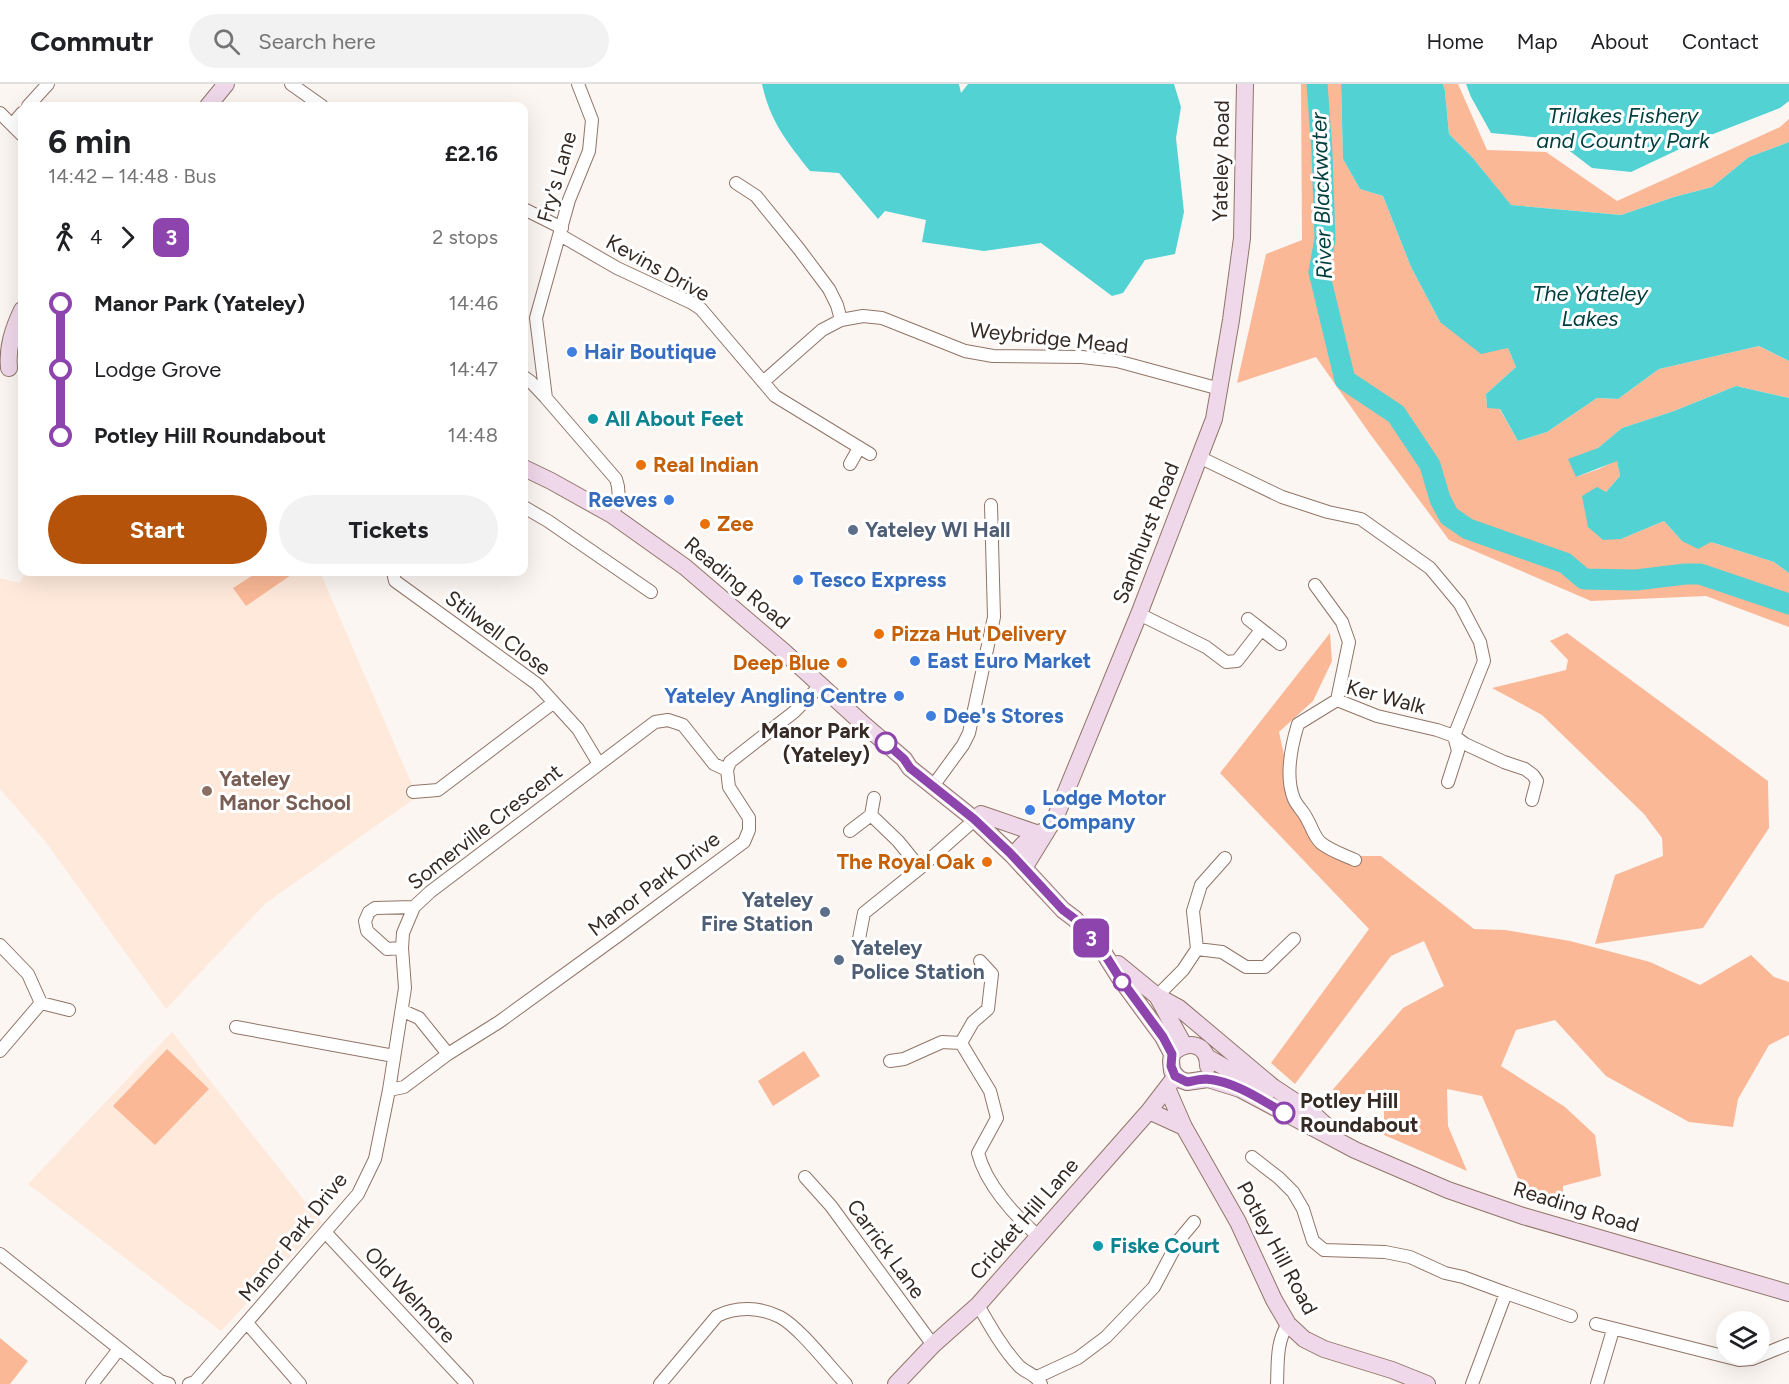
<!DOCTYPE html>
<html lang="en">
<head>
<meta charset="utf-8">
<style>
  body { margin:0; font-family:Figtree,sans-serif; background:#f2f2f2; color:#202124; height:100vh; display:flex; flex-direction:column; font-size:22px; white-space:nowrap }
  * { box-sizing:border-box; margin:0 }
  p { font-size:20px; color:#757577 }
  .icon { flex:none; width:33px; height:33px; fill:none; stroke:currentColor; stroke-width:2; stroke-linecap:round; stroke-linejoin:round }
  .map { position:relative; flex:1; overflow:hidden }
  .details { position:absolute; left:18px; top:18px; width:510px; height:474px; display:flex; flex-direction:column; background:#fff; border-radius:12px; box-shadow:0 6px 24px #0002 }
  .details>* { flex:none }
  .badge { padding:0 12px; border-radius:9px; font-size:21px; line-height:39px }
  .buttons { position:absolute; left:1716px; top:1227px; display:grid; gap:12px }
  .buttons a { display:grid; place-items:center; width:54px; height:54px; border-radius:50%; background:#fff; box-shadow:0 6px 24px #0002; font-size:30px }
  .map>.badge { position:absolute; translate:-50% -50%; box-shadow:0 0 0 3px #fff }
  .legs { display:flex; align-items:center; gap:9px; height:66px; padding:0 30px; font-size:20px }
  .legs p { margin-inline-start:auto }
  .headline { display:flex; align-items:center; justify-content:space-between; height:102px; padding:0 30px }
  h1 { font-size:33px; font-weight:700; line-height:45px }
  .cta { display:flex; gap:12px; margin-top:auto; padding:12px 30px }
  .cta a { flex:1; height:69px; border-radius:36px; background:#b45309; color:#fff; font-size:24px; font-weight:700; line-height:69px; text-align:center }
  .cta a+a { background:#f2f2f2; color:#202124 }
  ul { padding:0 30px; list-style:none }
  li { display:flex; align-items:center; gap:21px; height:66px; font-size:22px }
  li i { display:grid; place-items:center; width:9px; height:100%; margin:0 8px; background:currentColor }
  li i::after { content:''; width:15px; height:15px; margin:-8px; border:4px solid; border-radius:50%; background:#fff }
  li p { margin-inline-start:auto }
  li:first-child i { background:linear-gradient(#0000 50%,currentColor 0) }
  li:last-child i { background:linear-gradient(currentColor 50%,#0000 0) }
  header { display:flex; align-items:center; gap:36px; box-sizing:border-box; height:84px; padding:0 30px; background:#fff; border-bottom:2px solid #e0e0e0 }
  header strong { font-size:28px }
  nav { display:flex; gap:33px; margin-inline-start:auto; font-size:21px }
  .search { width:420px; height:54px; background:#f2f2f2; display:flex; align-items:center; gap:15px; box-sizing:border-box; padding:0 21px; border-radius:33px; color:#757577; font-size:22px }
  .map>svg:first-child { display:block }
  .education { fill:#fee9db }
  .green { fill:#fab896 }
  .water { fill:#53d2d3 }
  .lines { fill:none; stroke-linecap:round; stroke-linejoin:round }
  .river { stroke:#53d2d3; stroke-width:21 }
  .street-casing { stroke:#907567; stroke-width:14 }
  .secondary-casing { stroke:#907567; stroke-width:18 }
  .street { stroke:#fff; stroke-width:12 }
  .secondary { stroke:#f0d8eb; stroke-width:16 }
  .line-1-casing { stroke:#fff; stroke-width:14 }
  .line-1 { stroke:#8e44ad; stroke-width:9 }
  .shop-dot { fill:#3f7fe0; stroke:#fff; stroke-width:2 }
  .culture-dot { fill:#0f9aa8; stroke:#fff; stroke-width:2 }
  .food-dot { fill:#e8710a; stroke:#fff; stroke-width:2 }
  .service-dot { fill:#5c6f8a; stroke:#fff; stroke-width:2 }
  .stop-1-dot { fill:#fff; stroke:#8e44ad; stroke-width:3 }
  .education-dot { fill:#8d6e63; stroke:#fff; stroke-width:2 }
  .labels { text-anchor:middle; stroke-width:6; stroke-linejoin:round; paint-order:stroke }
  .street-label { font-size:21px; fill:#352a24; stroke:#fff }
  .shop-label { font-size:21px; font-weight:bold; fill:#366cbe; stroke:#fff; text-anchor:start }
  .culture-label { font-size:21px; font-weight:bold; fill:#0d838f; stroke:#fff; text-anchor:start }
  .food-label { font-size:21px; font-weight:bold; fill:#c56008; stroke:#fff; text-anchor:start }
  .service-label { font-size:21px; font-weight:bold; fill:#4e5e75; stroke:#fff; text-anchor:start }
  .stop-label { font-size:21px; font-weight:bold; fill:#352a24; stroke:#fff; text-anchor:end }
  .education-label { font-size:21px; font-weight:bold; fill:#785e54; stroke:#fff; text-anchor:start }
  .water-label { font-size:22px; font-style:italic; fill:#013f3f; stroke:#fff }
</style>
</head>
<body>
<header>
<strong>Commutr</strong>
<div class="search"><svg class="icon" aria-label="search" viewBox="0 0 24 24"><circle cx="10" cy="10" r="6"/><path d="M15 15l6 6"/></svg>Search here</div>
<nav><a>Home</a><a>Map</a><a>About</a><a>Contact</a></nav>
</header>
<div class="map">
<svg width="1789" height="1300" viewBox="0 0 1789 1300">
  <rect width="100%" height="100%" fill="#fcf6f3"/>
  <!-- education -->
  <path class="education" d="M26,488H320L413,703L414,715L266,819L166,925L45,757L0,705V494L19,499Z
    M172,948L322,1139L221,1247L28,1100Z"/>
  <!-- green -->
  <path class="green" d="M1301,0H1341L1343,75L1360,105L1383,112L1411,183L1440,238L1508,264L1516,283L1486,310L1487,324H1499L1518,357L1547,348L1597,314L1618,315L1659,285L1759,262L1789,277V314L1736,302L1674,327L1622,344L1598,364L1576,393L1599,385L1617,376L1620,392L1606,408L1621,455L1664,437L1682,457L1711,458L1774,478L1789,489V543L1706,512L1591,517L1449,456L1370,350L1316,273L1237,299L1266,170L1302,156Z
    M1443,0H1458L1487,66L1546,68L1617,117L1780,43L1789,35V58L1749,73L1712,103L1674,113L1621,131L1510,121L1472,73L1449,50L1445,7Z
    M258,488H293L294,489L246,522L233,504Z
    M1330,549L1332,577L1313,617L1279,648L1287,685L1291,718L1340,772H1381L1474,845L1505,846L1570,857L1650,878L1700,901L1751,871L1774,893L1789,898V951L1769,961L1738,1015L1733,1043L1689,1038L1606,992L1555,936L1516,946L1501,982L1565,1023L1595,1051L1601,1092L1563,1102V1115L1524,1108L1482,1012L1447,1005L1448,1042L1467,1087L1384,1051V1007L1323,1017L1403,924L1444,902L1424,857L1391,872L1295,1000L1271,979L1369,845L1220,689Z
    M1567,549L1768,697L1769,744L1703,844L1595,860L1615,791L1663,772L1662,754L1644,730L1542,631L1492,604L1566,586L1568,576L1550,557Z
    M167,965L209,1005L155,1061L113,1022Z
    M804,967L820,992L773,1022L758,997Z
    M0,1254L28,1277L10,1300H0Z"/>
  <!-- water -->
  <path class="water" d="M762,0H959L961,9L968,0H1174L1181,23L1176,54L1184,128L1175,170L1145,176L1123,209L1112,212L1041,159L984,167L922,158L926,136L885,127L878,135L839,89L810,87C787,58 770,37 762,0Z
    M1341,0H1443L1445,7L1449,50L1472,73L1511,121L1621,131L1674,113L1712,103L1749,73L1789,58V277L1759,262L1659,285L1618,315L1597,314L1547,348L1518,357L1500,325L1487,324L1486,310L1516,283L1508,264L1481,270L1440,238L1411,183L1383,112L1360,105L1343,75Z
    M1466,0H1789V17L1780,24L1703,54L1631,88L1592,84L1554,55L1491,49L1471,13Z
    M1736,302L1789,314V489L1774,478L1711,458L1698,465L1682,457L1664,437L1621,455L1603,456L1588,443L1582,412L1597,403L1606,408L1620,392L1617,377L1576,393L1568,375L1598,364L1622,344L1674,327Z"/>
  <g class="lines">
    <!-- river -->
    <path class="river" d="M1317,0L1322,68L1325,155L1319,188L1345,296L1396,330L1430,381L1440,415L1449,432L1468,445L1565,479L1584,495L1636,496L1685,490H1700L1789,520"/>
    <defs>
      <path id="street" d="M291,0L322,22
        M28,22L48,0
        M0,29L12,41L22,29
        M12,41L22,51
        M736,99L756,112L799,165L829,205L837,221L841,236L863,232L882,234L965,267L993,272L1082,273L1117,277L1220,305
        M524,125L562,144
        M560,151L617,184L692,219L701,225L775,312L870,370
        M524,293L531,298L546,314L616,395C621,409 618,418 612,431
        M763,298L822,246L841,236
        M546,314L536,234L569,116L589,67L592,36L578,0
        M1199,373L1282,413L1328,428L1361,435L1430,484L1460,520L1480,558L1484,577L1454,652L1458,667L1448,698
        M850,380L859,364
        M524,423L548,437L651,508
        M393,488L395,497L537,600L578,645L599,680
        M1315,501L1342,538L1349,558L1337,616
        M1139,530L1206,563L1226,578L1237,577L1261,546
        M1248,535L1280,560
        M933,702L963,661L969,649L994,533L991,421
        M413,708L438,706L553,619
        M871,731L874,714
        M850,747L871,731L898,757L920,784
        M1355,776C1344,771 1331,767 1321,759C1314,753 1312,743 1307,735C1304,728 1297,722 1294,715C1285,693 1291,663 1298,640L1337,616L1377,632L1437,646L1454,652L1465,660L1504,678L1525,685L1533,691L1537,697L1532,716
        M858,860L864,829L920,784L980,731
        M0,861L28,890L41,919L0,967
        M402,864L387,865L367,847L365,837L369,828L375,824L414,823
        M1197,865L1222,868L1246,883H1265L1294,855
        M1157,912L1183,886L1197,865L1193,827L1201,801L1225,774
        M41,919L69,926
        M403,927L419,934L448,970
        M236,943L394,972
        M961,959L973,938L988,925L992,890L980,877
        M890,977L904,975L942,958L961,959L990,1007L997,1034L978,1069C986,1100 1014,1131 1038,1152
        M389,1006L405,904L402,864L403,849L414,823L430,808L655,638L668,636L683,641L714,680L727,686
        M1252,1073L1279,1094L1293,1108L1303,1125L1313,1157L1324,1166L1385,1168L1410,1173L1445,1189L1463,1193L1506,1209L1472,1300
        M805,1093L831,1122L933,1261
        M325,1148L467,1300
        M0,1170L160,1297L169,1300
        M1506,1209L1571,1232
        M978,1221C990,1242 1003,1265 1019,1282C1027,1290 1035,1289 1041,1300
        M247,1239L300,1300
        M1596,1240L1739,1276L1752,1275L1789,1260
        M1037,1293L1078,1274L1106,1253L1154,1203L1179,1156L1194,1138
        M92,1300L119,1265
        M189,1300L195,1298L358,1110L375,1075L389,1006L404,1003L448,970L499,938L619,851L744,758L749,746V734L729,703L727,686L730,678L794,628L821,601
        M660,1300L717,1232C737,1222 760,1223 780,1233C799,1243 830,1283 846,1300
        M1277,1300C1278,1279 1276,1258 1288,1240
        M1597,1300L1613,1246"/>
      <path id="secondary" d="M208,22L226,0
        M9,284C7,263 13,245 22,226
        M524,384L551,397L612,431L685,483L782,566L861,638L904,675L910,684L974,735L1013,772L1063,826L1075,835L1102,866L1119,893L1163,953L1172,970L1171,977L1172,987L1179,995L1187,998L1208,995L1240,1005L1355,1066L1448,1106L1523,1132L1789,1209
        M981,730L1036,749
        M1013,772C1023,760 1030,751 1045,747
        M1024,784L1056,732L1139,530L1214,335L1231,236L1242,154L1245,0
        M1118,880L1157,912L1179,924L1273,1003L1311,1028L1333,1048
        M1157,912L1184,961
        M1172,970C1187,955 1208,959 1208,982
        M1207,973L1267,1008
        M1167,1004L1184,1043L1238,1138L1274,1216L1288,1240L1304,1255L1324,1265L1392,1286L1427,1300
        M1149,1027L1184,1043
        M896,1300L933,1261L978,1221L1149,1027L1172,997"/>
    </defs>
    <!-- street casing -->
    <use href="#street" class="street-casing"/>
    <!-- secondary casing -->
    <use href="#secondary" class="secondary-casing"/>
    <!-- street -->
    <use href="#street" class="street"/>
    <!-- secondary -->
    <use href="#secondary" class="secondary"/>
  </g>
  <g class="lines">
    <defs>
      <path id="line-1" d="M886,659L904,675L910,684L974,735L1010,769L1063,826L1075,835L1102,866L1119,893L1163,953L1172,970L1171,982L1175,992L1187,998C1194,997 1199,995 1206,995C1234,997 1260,1015 1284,1029"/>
    </defs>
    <!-- line-1 casing -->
    <use href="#line-1" class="line-1-casing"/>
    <!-- line-1 -->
    <use href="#line-1" class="line-1"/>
  </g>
  <!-- markers -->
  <g class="shop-dot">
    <circle cx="572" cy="268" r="6"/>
    <circle cx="669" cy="416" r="6"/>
    <circle cx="798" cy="496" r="6"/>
    <circle cx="915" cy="577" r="6"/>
    <circle cx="899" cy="612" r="6"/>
    <circle cx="931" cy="632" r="6"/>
    <circle cx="1030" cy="726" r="6"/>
  </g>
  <g class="culture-dot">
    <circle cx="593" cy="335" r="6"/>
    <circle cx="1098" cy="1162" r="6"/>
  </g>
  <g class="food-dot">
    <circle cx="641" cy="381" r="6"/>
    <circle cx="705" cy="440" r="6"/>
    <circle cx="879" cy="550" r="6"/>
    <circle cx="842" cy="579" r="6"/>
    <circle cx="987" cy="778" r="6"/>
  </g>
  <g class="service-dot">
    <circle cx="853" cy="446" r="6"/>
    <circle cx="825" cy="828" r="6"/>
    <circle cx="839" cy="876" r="6"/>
  </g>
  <g class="stop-1-dot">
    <circle cx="886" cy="659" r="10"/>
    <circle cx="1122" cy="898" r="8"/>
    <circle cx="1284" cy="1029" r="10"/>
  </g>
  <circle class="education-dot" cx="207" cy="707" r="6"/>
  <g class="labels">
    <!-- street labels -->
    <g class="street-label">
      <text transform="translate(1221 77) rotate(-89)" y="7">Yateley Road</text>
      <text transform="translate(557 93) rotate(-74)" y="7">Fry's Lane</text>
      <text transform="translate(658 184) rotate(29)" y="7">Kevins Drive</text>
      <text transform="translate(1049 254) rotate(6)" y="7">Weybridge Mead</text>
      <text transform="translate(1146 449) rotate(-69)" y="7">Sandhurst Road</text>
      <text transform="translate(737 499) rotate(40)" y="7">Reading Road</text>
      <text transform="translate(498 549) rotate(37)" y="7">Stilwell Close</text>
      <text transform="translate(1386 613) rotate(15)" y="7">Ker Walk</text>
      <text transform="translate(485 743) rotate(-38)" y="7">Somerville Crescent</text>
      <text transform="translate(654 800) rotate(-37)" y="7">Manor Park Drive</text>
      <text transform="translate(1576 1123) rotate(17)" y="7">Reading Road</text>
      <text transform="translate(1024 1135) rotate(-49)" y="7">Cricket Hill Lane</text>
      <text transform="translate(293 1153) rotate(-51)" y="7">Manor Park Drive</text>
      <text transform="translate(1277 1164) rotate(62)" y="7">Potley Hill Road</text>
      <text transform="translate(886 1165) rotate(54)" y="7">Carrick Lane</text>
      <text transform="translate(410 1211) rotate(47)" y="7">Old Welmore</text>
    </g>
    <!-- shop labels -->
    <g class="shop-label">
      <text x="584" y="275">Hair Boutique</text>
      <text x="657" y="423" text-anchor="end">Reeves</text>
      <text x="810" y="503">Tesco Express</text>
      <text x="927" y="584">East Euro Market</text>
      <text x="887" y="619" text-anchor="end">Yateley Angling Centre</text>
      <text x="943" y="639">Dee's Stores</text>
      <text x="1042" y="721">Lodge Motor<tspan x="1042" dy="24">Company</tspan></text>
    </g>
    <!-- culture labels -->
    <g class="culture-label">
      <text x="605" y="342">All About Feet</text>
      <text x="1110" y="1169">Fiske Court</text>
    </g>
    <!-- food labels -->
    <g class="food-label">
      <text x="653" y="388">Real Indian</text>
      <text x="717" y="447">Zee</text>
      <text x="891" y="557">Pizza Hut Delivery</text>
      <text x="830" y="586" text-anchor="end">Deep Blue</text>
      <text x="975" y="785" text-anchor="end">The Royal Oak</text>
    </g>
    <!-- service labels -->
    <g class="service-label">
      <text x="865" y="453">Yateley WI Hall</text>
      <text x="813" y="823" text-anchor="end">Yateley<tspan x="813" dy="24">Fire Station</tspan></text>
      <text x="851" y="871">Yateley<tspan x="851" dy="24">Police Station</tspan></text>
    </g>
    <!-- stop labels -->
    <g class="stop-label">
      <text x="870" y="654">Manor Park<tspan x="870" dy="24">(Yateley)</tspan></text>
      <text x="1300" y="1024" text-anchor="start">Potley Hill<tspan x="1300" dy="24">Roundabout</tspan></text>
    </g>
    <!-- education labels -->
    <g class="education-label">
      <text x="219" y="702">Yateley<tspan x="219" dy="24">Manor School</tspan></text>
    </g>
    <!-- water labels -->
    <g class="water-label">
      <text x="1623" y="39">Trilakes Fishery<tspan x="1623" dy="25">and Country Park</tspan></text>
      <text transform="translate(1321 112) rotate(-92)" y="8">River Blackwater</text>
      <text x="1590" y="217">The Yateley<tspan x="1590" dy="25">Lakes</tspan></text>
    </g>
  </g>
</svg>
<div class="buttons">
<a><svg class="icon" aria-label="layers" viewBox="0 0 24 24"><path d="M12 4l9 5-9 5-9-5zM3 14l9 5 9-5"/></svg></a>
</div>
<b class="badge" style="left:1091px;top:854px;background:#8e44ad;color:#fff">3</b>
<section class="details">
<div class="headline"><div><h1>6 min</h1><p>14:42 – 14:48 · Bus</p></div><b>£2.16</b></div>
<div class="legs"><svg class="icon" aria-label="walk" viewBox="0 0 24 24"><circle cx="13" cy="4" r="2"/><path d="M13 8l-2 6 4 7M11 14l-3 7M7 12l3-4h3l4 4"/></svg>4<svg class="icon" aria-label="forward" viewBox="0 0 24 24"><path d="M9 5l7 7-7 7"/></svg><b class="badge" style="background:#8e44ad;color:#fff">3</b><p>2 stops</p></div>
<ul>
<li><i style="color:#8e44ad"></i><b>Manor Park (Yateley)</b><p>14:46</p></li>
<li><i style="color:#8e44ad"></i><span>Lodge Grove</span><p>14:47</p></li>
<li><i style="color:#8e44ad"></i><b>Potley Hill Roundabout</b><p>14:48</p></li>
</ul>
<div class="cta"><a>Start</a><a>Tickets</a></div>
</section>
</div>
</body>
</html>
